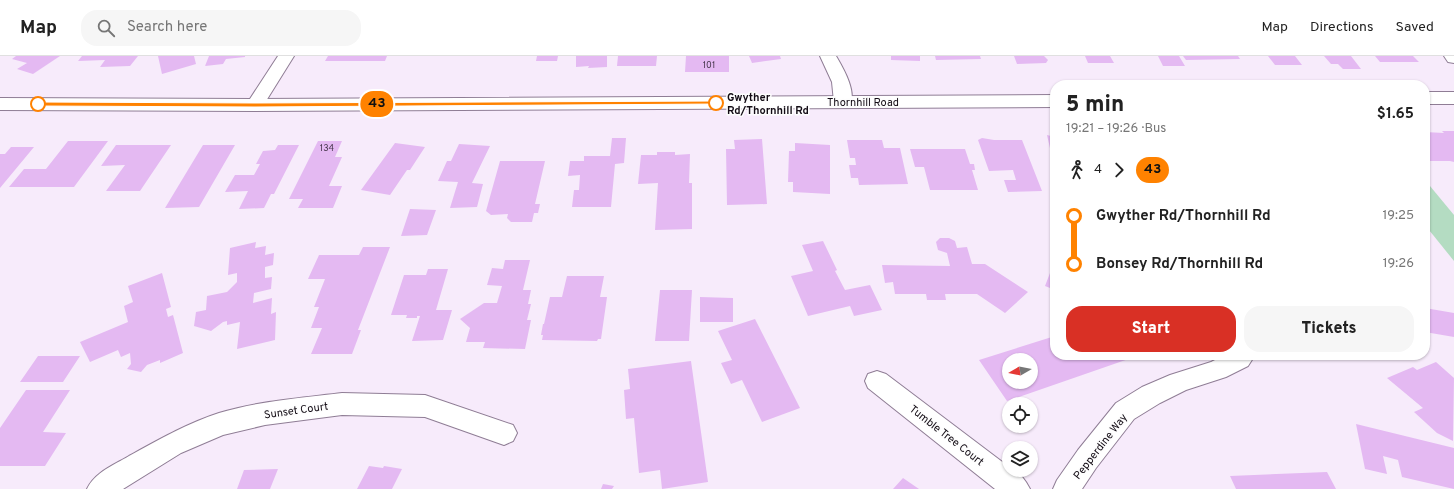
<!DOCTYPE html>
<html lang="en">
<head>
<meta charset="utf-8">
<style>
  body { margin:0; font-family:Overpass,sans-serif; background:#f6f6f6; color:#222; height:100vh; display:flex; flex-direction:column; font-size:15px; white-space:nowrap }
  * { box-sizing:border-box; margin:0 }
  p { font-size:13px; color:#767676 }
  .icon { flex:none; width:22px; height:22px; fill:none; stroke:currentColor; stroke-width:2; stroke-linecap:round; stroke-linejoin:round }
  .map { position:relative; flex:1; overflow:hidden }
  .sheet { position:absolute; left:1050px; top:24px; width:380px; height:280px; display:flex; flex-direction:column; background:#fff; border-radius:16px; box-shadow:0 1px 3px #0004 }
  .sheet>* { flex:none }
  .badge { padding:0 8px; border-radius:13px; font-size:14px; line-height:26px }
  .needle { width:26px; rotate:261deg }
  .controls { position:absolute; left:1002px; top:297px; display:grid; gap:8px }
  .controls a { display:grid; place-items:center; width:36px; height:36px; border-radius:50%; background:#fff; box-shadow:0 1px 3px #0004; font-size:20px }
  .map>.badge { position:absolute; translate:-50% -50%; box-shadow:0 0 0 2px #fff }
  .legs { display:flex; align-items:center; gap:6px; height:44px; padding:0 16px; font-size:13px }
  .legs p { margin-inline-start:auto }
  .headline { display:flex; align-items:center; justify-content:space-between; height:68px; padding:0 16px }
  h1 { font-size:22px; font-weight:800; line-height:30px }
  .primary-button { display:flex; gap:8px; margin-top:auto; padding:8px 16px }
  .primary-button a { flex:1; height:46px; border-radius:16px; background:#d93025; color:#fff; font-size:16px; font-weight:800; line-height:46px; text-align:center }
  .primary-button a+a { background:#f6f6f6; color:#222 }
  ul { padding:0 16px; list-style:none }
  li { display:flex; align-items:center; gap:14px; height:48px; font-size:15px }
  li i { display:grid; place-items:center; width:6px; height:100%; margin:0 5px; background:currentColor }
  li i::after { content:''; width:10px; height:10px; margin:-5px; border:3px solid; border-radius:50%; background:#fff }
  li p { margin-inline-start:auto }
  li:first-child i { background:linear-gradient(#0000 50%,currentColor 0) }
  li:last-child i { background:linear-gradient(currentColor 50%,#0000 0) }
  header { display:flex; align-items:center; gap:24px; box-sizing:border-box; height:56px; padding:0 20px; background:#fff; border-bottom:1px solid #e0e0e0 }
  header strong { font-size:19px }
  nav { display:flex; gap:22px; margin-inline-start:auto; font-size:14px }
  .search { width:280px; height:36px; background:#f6f6f6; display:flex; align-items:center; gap:10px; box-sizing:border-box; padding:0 14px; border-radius:16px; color:#767676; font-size:15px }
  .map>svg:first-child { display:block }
  .green { fill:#b4dcc2 }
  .building { fill:#e4b9f2; fill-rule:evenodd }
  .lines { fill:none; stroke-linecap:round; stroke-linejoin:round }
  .minor-casing { stroke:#8f7d95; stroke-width:2 }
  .tertiary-casing { stroke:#8f7d95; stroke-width:2 }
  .minor { fill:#fff; fill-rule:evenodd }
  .tertiary { fill:#fff; fill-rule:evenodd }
  .line-1 { fill:#ff8200; stroke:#fff }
  .stop-1-dot { fill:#fff; stroke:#ff8200; stroke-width:2 }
  .labels { text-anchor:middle; stroke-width:3; stroke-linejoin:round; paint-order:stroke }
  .number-label { font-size:9px; fill:#46364c }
  .stop-label { font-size:11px; font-weight:bold; fill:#120b14; stroke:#fdfdfd; text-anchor:start }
  .street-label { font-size:11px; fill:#120b14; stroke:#fdfdfd }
</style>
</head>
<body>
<header>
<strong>Map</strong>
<div class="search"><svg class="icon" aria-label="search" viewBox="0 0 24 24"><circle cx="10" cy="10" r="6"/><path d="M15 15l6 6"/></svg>Search here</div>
<nav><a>Map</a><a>Directions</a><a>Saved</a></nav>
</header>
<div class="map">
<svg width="1454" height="433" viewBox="0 0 1454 433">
  <rect width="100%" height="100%" fill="#f7ebfb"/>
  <!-- green -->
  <path class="green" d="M1425,124L1454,159V205L1425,169Z"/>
  <!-- building -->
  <path class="building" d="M16,0H60L33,18L17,13L27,7L12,3Z
    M82,0H138L130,10L100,11L105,4L78,5Z
    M158,0H194L196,8L162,18Z
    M209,0H245V1L226,3L223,8L205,10Z
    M328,0H387L385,5H325Z
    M537,0H558L557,5H536Z
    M576,0H607V11L588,12L589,10L576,11Z
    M618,0H657L656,10H617Z
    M686,0H729V16H685Z
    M749,0H780L781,3L752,7Z
    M891,0H920V5L891,4Z
    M935,0H980L981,3L936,4Z
    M1014,0H1044L1048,4L1046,7L1017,8Z
    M1085,0H1110L1114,7H1088Z
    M1158,0H1179L1185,10H1163Z
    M1183,0H1238L1240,3L1186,4Z
    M1268,0H1295L1302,9H1275Z
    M1324,0H1351L1361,13H1343L1338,8H1331Z
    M1375,0H1413L1419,6H1380Z
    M1442,75H1454V106L1450,105H1425V76L1444,77Z
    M1050,77H1055V114L1047,79L1051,80Z
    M612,82H626L624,107L615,108L611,151H572L574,134H579L580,119L568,120L570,105H584V100H610Z
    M982,82L994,84H1022L1042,135L1008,136L1004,124H1016L1013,114L989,115L978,84Z
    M762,83L767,148L727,149L726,93H735L734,84Z
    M847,84H882L884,92H900L908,128L859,129L858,122H851L849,109H856L855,102H850Z
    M68,85H108L74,131H9L24,113H46Z
    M318,85H342L335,101H342L329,130H342L333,152H298L303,143H289Z
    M395,87L425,91L410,114H407L390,139L361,134Z
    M795,87L830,89V138L793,136V126H788L789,95H795Z
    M459,88L490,90L472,127L483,128L477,151L450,152L458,126L438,125L447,105H451Z
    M116,89H171L140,135H106L125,109L101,110Z
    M203,89H235L199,151L165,152Z
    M278,89H299L274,138H271L264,152L239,153L248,135L225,136L235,119H254L260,108H256L263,95L275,94Z
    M11,91H34L0,132V98H5Z
    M910,93H965L970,108H974L975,114H972L978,134H930L924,111H915Z
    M657,96H675V99L690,98L689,127H692V173L655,174L658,127L638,128L641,99H657Z
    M500,105H545L535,148H540L538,157H534L532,166H511L507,162L508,158L491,159L486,155Z
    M410,153L436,154L427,179L401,180Z
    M940,182H949L955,185L957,192L967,191L972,208H985L1028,236L1005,257L977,238H945L946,244H927L926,238H895L893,226L885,227L882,209L950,210L947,197L938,194L936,186Z
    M823,185L837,214L835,215L845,234L870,229L882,254L854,260L850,250L808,260L791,220L813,215L802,189Z
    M256,186L255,192L266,190L265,199L274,197L273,209L265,211V222L272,221L271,233L254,237L253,247L272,242L271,258L276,256L275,284L237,293L240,266L227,269V265L223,266L211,275L194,270L196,256L206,254L207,240L227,236L237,226V217L228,219L230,192Z
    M363,191H390L358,274H361L352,298H311L322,272H311L319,251H314L325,223H308L319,199H359Z
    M505,204H530L523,234H531L528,248H531L527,264H531L525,293L483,292L485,286H466L470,272L460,263L484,247H497L502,230L487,229L492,212L503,213Z
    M1055,204V234L1045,230Z
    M428,213H448L436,254H452L443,284L412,285L420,260H417V262H406L407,259H391L404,219H426Z
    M162,217L171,251L166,253L168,261L173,259L183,297L160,307V304L147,309L141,316L127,313L131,308L130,297L121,301L118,294L90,306L80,286L128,266L124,250L133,246L128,230Z
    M567,220H604L600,241H607L601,283H598L597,285L542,284L543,279H541L543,268H544L550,241H562Z
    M660,234H692L689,285H655Z
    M700,241L733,242V266H700Z
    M1425,252L1454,257V281L1425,276Z
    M755,263L800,352L762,366L742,324L731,328L721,307L732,304L718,275Z
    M1055,280V299H1140L1007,345L979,304ZM1009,304H1031V326H1009Z
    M38,300H80L63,326H20Z
    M691,305L708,426L662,433L660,414L639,417L634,362L626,363L624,334L630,333L628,313Z
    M1436,306L1454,322L1453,385L1437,377L1414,356L1423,352L1387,322L1413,311L1417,314Z
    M26,334H70L43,376L66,377L45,410H0V372Z
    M1356,368L1454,392V433L1402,421L1398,404L1383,400L1387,418L1365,413Z
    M369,410L383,412L384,410L402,413L392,433H357Z
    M278,413L270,433H237L244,414Z
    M1327,416L1336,433H1236L1230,420Z
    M903,422L919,433H893Z
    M603,428L614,430L612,433H601Z"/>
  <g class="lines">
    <defs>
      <path id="minor" d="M278,0H294L261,53L255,55L249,53L246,49Z
        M820,0H836C843,12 858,37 849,50L843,52L837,50L834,46L832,26Z
        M1225,299H1255L1248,310L1226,321L1186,334L1160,347L1134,363L1096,412L1082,433H1053L1057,424L1078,394L1116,347L1142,331L1170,319L1211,306Z
        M877,315L886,318L1009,411V414C1019,414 1026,425 1030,433H995L868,332L865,325L868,318Z
        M342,337L425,339L513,369L517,377L513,385L504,389L425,361L342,359L265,369L223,379L181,397L123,433H87C95,416 114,409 129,400C158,384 188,367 219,357C259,345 301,342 342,337Z"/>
      <path id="tertiary" d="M1444,0H1454V7L1448,6Z
        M1425,36H1454V48H1425Z
        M1055,39V51L255,55L0,54V42L255,43Z"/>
    </defs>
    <!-- minor casing -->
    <use href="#minor" class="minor-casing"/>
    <!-- tertiary casing -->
    <use href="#tertiary" class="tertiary-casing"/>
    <!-- minor -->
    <use href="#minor" class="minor"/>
    <!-- tertiary -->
    <use href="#tertiary" class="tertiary"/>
  </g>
  <!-- line-1 -->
  <path class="line-1" d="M716,45H718V48L255,51L38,50L35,48L38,46L255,47Z"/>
  <!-- markers -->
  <g class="stop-1-dot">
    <circle cx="716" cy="47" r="7"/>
    <circle cx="38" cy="48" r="7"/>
  </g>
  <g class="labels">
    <!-- number labels -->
    <g class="number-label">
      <text x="709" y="12">101</text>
      <text x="327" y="95">134</text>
    </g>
    <!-- stop labels -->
    <g class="stop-label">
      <text x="727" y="45">Gwyther<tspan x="727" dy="13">Rd/Thornhill Rd</tspan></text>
    </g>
    <!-- street labels -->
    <g class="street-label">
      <text x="863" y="50">Thornhill Road</text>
      <text transform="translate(296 354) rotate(-8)" y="4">Sunset Court</text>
      <text transform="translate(947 379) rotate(38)" y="4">Tumble Tree Court</text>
      <text transform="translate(1100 390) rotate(-52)" y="4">Pepperdine Way</text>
    </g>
  </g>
</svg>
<div class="controls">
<a><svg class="needle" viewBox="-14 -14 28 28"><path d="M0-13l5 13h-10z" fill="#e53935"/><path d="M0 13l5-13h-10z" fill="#767676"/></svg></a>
<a><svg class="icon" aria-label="locate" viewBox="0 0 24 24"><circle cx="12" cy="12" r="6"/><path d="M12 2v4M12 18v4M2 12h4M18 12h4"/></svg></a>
<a><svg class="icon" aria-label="layers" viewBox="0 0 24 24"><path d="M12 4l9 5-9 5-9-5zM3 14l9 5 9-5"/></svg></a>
</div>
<b class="badge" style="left:377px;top:48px;background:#ff8200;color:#111">43</b>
<section class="sheet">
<div class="headline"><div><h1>5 min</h1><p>19:21 – 19:26 · Bus</p></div><b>$1.65</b></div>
<div class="legs"><svg class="icon" aria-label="walk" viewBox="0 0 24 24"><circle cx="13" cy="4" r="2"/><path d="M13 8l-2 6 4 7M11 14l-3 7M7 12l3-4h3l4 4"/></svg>4<svg class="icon" aria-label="forward" viewBox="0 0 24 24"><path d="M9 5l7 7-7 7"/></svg><b class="badge" style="background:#ff8200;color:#111">43</b></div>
<ul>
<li><i style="color:#ff8200"></i><b>Gwyther Rd/Thornhill Rd</b><p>19:25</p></li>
<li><i style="color:#ff8200"></i><b>Bonsey Rd/Thornhill Rd</b><p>19:26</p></li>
</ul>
<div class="primary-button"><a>Start</a><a>Tickets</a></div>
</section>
</div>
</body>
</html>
